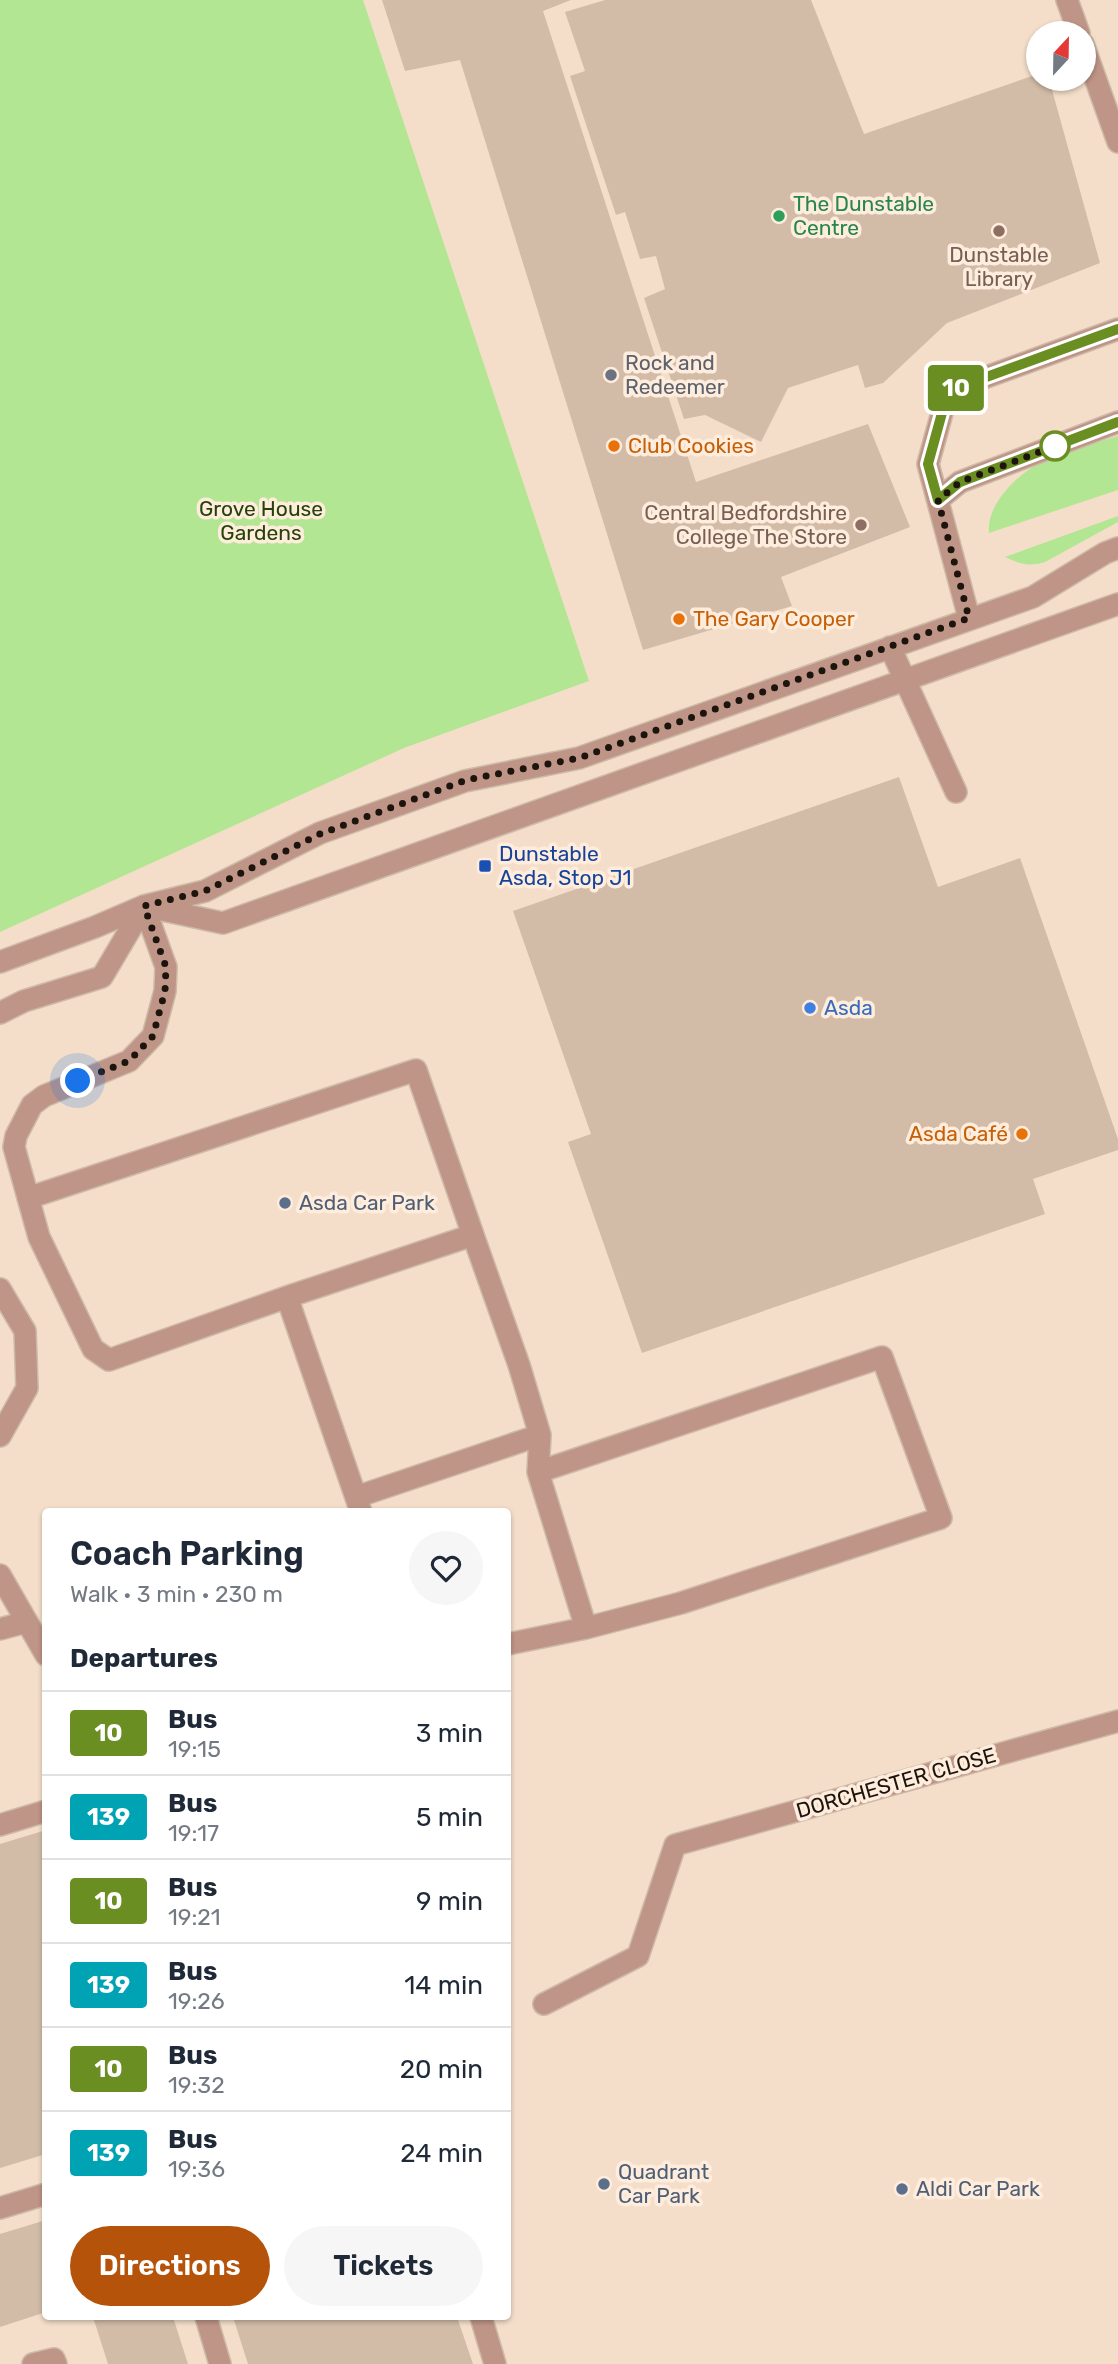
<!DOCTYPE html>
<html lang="en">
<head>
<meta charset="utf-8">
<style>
  body { margin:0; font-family:Rubik,sans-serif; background:#f6f6f7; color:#1f2937; height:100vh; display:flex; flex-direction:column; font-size:26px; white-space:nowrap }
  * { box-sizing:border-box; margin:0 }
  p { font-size:23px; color:#747a83 }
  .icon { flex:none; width:38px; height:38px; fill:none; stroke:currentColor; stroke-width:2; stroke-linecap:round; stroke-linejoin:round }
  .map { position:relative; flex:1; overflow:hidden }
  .side { position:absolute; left:42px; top:1508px; width:469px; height:812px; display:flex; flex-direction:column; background:#fff; border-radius:7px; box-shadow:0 2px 5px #0004 }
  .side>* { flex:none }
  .badge { padding:0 14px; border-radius:5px; font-size:24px; line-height:46px }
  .needle { width:46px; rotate:22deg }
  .fabs { position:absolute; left:1026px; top:21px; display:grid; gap:14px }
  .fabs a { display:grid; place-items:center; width:70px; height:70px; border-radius:50%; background:#fff; box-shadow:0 2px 5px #0004; font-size:35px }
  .you { position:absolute; width:35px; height:35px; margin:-18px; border:5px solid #fff; border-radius:50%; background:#1a73e8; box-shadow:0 0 0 10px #1a73e833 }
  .map>.badge { position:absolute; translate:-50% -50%; box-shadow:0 0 0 4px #fff }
  h2 { padding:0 28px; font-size:26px; line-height:63px }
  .round { display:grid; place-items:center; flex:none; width:74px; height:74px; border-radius:37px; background:#f6f6f7 }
  .headline { display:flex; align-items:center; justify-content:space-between; height:119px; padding:0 28px }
  h1 { font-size:33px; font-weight:600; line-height:52px }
  .action { display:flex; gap:14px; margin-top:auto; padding:14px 28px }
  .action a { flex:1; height:80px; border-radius:42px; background:#b45309; color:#fff; font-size:28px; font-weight:600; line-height:80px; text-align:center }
  .action a+a { background:#f6f6f7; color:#1f2937 }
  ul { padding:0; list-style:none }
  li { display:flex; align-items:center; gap:21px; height:84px; padding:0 28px; border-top:2px solid #e0e1e3 }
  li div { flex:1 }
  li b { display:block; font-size:26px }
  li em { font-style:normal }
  li .badge { min-width:77px; font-weight:700; text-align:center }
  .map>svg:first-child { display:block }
  .green { fill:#b3e692 }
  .building { fill:#d2bca8 }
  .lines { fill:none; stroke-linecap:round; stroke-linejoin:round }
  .minor-casing { stroke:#cdbaa8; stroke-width:24 }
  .minor { stroke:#bf9587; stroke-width:21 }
  .line-casing { stroke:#fff; stroke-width:16 }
  .line { stroke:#6b8e23; stroke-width:10 }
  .walk { stroke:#1c140d; stroke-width:7; stroke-dasharray:0 12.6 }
  .leisure-dot { fill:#2e9e5b; stroke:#feecdc; stroke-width:2.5 }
  .education-dot { fill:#8d6e63; stroke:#feecdc; stroke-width:2.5 }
  .worship-dot { fill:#6b7280; stroke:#feecdc; stroke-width:2.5 }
  .food-dot { fill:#e8710a; stroke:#feecdc; stroke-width:2.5 }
  .stop-dot { fill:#fff; stroke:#6b8e23; stroke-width:3.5 }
  .transit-dot { fill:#1a4fb4; stroke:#feecdc; stroke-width:2.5 }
  .shop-dot { fill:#3f7fe0; stroke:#feecdc; stroke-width:2.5 }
  .service-dot { fill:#5c6f8a; stroke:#feecdc; stroke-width:2.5 }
  .labels { text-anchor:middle; stroke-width:7; stroke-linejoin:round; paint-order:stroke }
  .leisure-label { font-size:21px; fill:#27864d; stroke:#feecdc; text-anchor:start }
  .education-label { font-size:21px; fill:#785e54; stroke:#feecdc }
  .worship-label { font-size:21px; fill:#5b616d; stroke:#feecdc; text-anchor:start }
  .food-label { font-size:21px; fill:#c56008; stroke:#feecdc; text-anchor:start }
  .park-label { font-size:21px; fill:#254308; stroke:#feecdc }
  .transit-label { font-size:21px; fill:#164399; stroke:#feecdc; text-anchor:start }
  .shop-label { font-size:21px; fill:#366cbe; stroke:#feecdc; text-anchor:start }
  .service-label { font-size:21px; fill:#4e5e75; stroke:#feecdc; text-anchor:start }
  .street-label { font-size:21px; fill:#1c140d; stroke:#feecdc }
</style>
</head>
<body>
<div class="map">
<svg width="1118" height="2364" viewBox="0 0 1118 2364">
  <rect width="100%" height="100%" fill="#f4deca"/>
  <!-- green -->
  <path class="green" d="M0,0H363L589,681L404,748L0,932Z
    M1118,436V490L989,533C986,504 1018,474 1041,462C1065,451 1093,444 1118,436Z
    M1118,516V522L1045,562C1030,567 1020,564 1005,557Z"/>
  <!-- building -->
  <path class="building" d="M382,0H571L543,11L696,482L868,424L910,527L781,577L792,606L643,650L460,60L405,71Z
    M605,0H811L864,134L1038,74V79H1049L1100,263L947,323L883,383L865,388L858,365L788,388L761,442L705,415L684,419L644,298L665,289L656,256L640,259L625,212L616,215L570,76L585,71L565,12Z
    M899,777L938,887L1020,858L1118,1139V1150L1033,1179L1045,1214L642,1353L568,1142L591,1134L513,911Z
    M46,1830V2154L0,2168V1844Z
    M46,2220V2312L0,2327V2234Z
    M93,2317H173L188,2364H108Z
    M233,2317H457L473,2364H248Z"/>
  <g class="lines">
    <defs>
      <path id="minor" d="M1067,0L1079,33
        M1083,44L1118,142
        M938,500L960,482L1118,422
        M969,618L928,464L948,391L1118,329
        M890,647L956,792
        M0,962L95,927L144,906L205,891L320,833L465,781L579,758L1033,597L1105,553L1118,548
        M0,1013L24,1001L102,977L144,906L223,923L1118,604
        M28,1198L416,1070L473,1235L287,1297L109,1360L93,1349L39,1237L14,1147L16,1136L32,1105L44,1096L129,1061L153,1036L165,991L166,967L144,906
        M473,1235L519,1365L540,1435L538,1472L586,1628L681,1603L941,1518L882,1357L538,1472
        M0,1289L25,1331L27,1388L0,1436
        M287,1297L361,1512
        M356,1497L540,1435
        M0,1575L46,1655
        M0,1629L26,1622
        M508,1644L586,1628
        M0,1825L46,1811
        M544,2004L638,1956L675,1845L1118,1721
        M0,2208L46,2194
        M206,2317L220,2364
        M481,2317L495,2364
        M33,2364L54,2359L56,2364"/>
    </defs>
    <!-- minor casing -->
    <use href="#minor" class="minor-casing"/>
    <!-- minor -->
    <use href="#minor" class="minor"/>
  </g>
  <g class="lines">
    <defs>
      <path id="line" d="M1118,329L948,391L928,464L938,500L960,482L1118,422"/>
    </defs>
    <!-- line casing -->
    <use href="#line" class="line-casing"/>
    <!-- line -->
    <use href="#line" class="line"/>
    <!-- walk -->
    <path class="walk" d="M78,1081L129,1061L153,1036L165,991L166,967L144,906L205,891L320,834L466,780L579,758L969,618L938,500L960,482L1055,446"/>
  </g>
  <!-- markers -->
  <circle class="leisure-dot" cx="779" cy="216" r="7"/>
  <g class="education-dot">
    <circle cx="999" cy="231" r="7"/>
    <circle cx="861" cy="525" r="7"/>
  </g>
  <circle class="worship-dot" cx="611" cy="375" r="7"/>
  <g class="food-dot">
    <circle cx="614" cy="446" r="7"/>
    <circle cx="679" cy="619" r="7"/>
    <circle cx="1022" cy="1134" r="7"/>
  </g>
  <circle class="stop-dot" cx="1055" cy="446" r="14"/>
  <rect class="transit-dot" x="478" y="859" width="14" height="14" rx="3.5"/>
  <circle class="shop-dot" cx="810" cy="1008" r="7"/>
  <g class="service-dot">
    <circle cx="285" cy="1203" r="7"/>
    <circle cx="604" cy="2184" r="7"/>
    <circle cx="902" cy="2189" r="7"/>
  </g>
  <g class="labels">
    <!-- leisure labels -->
    <g class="leisure-label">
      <text x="793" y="211">The Dunstable<tspan x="793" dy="24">Centre</tspan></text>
    </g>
    <!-- education labels -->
    <g class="education-label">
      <text x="999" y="262">Dunstable<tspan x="999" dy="24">Library</tspan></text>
      <text x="847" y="520" text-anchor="end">Central Bedfordshire<tspan x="847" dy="24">College The Store</tspan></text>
    </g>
    <!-- worship labels -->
    <g class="worship-label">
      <text x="625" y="370">Rock and<tspan x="625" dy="24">Redeemer</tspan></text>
    </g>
    <!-- food labels -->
    <g class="food-label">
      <text x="628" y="453">Club Cookies</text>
      <text x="693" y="626">The Gary Cooper</text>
      <text x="1008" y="1141" text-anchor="end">Asda Café</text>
    </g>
    <!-- park labels -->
    <g class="park-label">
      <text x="261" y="516">Grove House<tspan x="261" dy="24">Gardens</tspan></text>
    </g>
    <!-- transit labels -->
    <g class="transit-label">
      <text x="499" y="861">Dunstable<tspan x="499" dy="24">Asda, Stop J1</tspan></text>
    </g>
    <!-- shop labels -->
    <g class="shop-label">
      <text x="824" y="1015">Asda</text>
    </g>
    <!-- service labels -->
    <g class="service-label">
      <text x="299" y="1210">Asda Car Park</text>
      <text x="618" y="2179">Quadrant<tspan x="618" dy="24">Car Park</tspan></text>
      <text x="916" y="2196">Aldi Car Park</text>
    </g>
    <!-- street labels -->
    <g class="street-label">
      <text transform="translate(896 1783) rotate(-16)" y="7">DORCHESTER CLOSE</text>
    </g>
  </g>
</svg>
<div class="fabs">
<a><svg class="needle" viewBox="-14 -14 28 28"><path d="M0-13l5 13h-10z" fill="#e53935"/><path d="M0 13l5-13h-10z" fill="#747a83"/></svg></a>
</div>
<div class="you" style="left:78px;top:1081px"></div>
<b class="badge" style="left:956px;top:388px;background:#6b8e23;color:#fff">10</b>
<section class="side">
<div class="headline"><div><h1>Coach Parking</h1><p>Walk · 3 min · 230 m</p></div><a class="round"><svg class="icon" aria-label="heart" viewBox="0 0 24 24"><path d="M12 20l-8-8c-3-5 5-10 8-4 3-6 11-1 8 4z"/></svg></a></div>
<h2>Departures</h2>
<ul>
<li><span class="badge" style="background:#6b8e23;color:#fff">10</span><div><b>Bus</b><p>19:15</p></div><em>3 min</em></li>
<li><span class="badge" style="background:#00a3b4;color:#fff">139</span><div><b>Bus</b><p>19:17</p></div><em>5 min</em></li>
<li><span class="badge" style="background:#6b8e23;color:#fff">10</span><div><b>Bus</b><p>19:21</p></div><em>9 min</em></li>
<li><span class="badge" style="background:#00a3b4;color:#fff">139</span><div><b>Bus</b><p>19:26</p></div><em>14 min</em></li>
<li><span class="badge" style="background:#6b8e23;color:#fff">10</span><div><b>Bus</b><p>19:32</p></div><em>20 min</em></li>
<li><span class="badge" style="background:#00a3b4;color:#fff">139</span><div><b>Bus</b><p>19:36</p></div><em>24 min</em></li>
</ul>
<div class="action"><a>Directions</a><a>Tickets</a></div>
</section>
</div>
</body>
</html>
